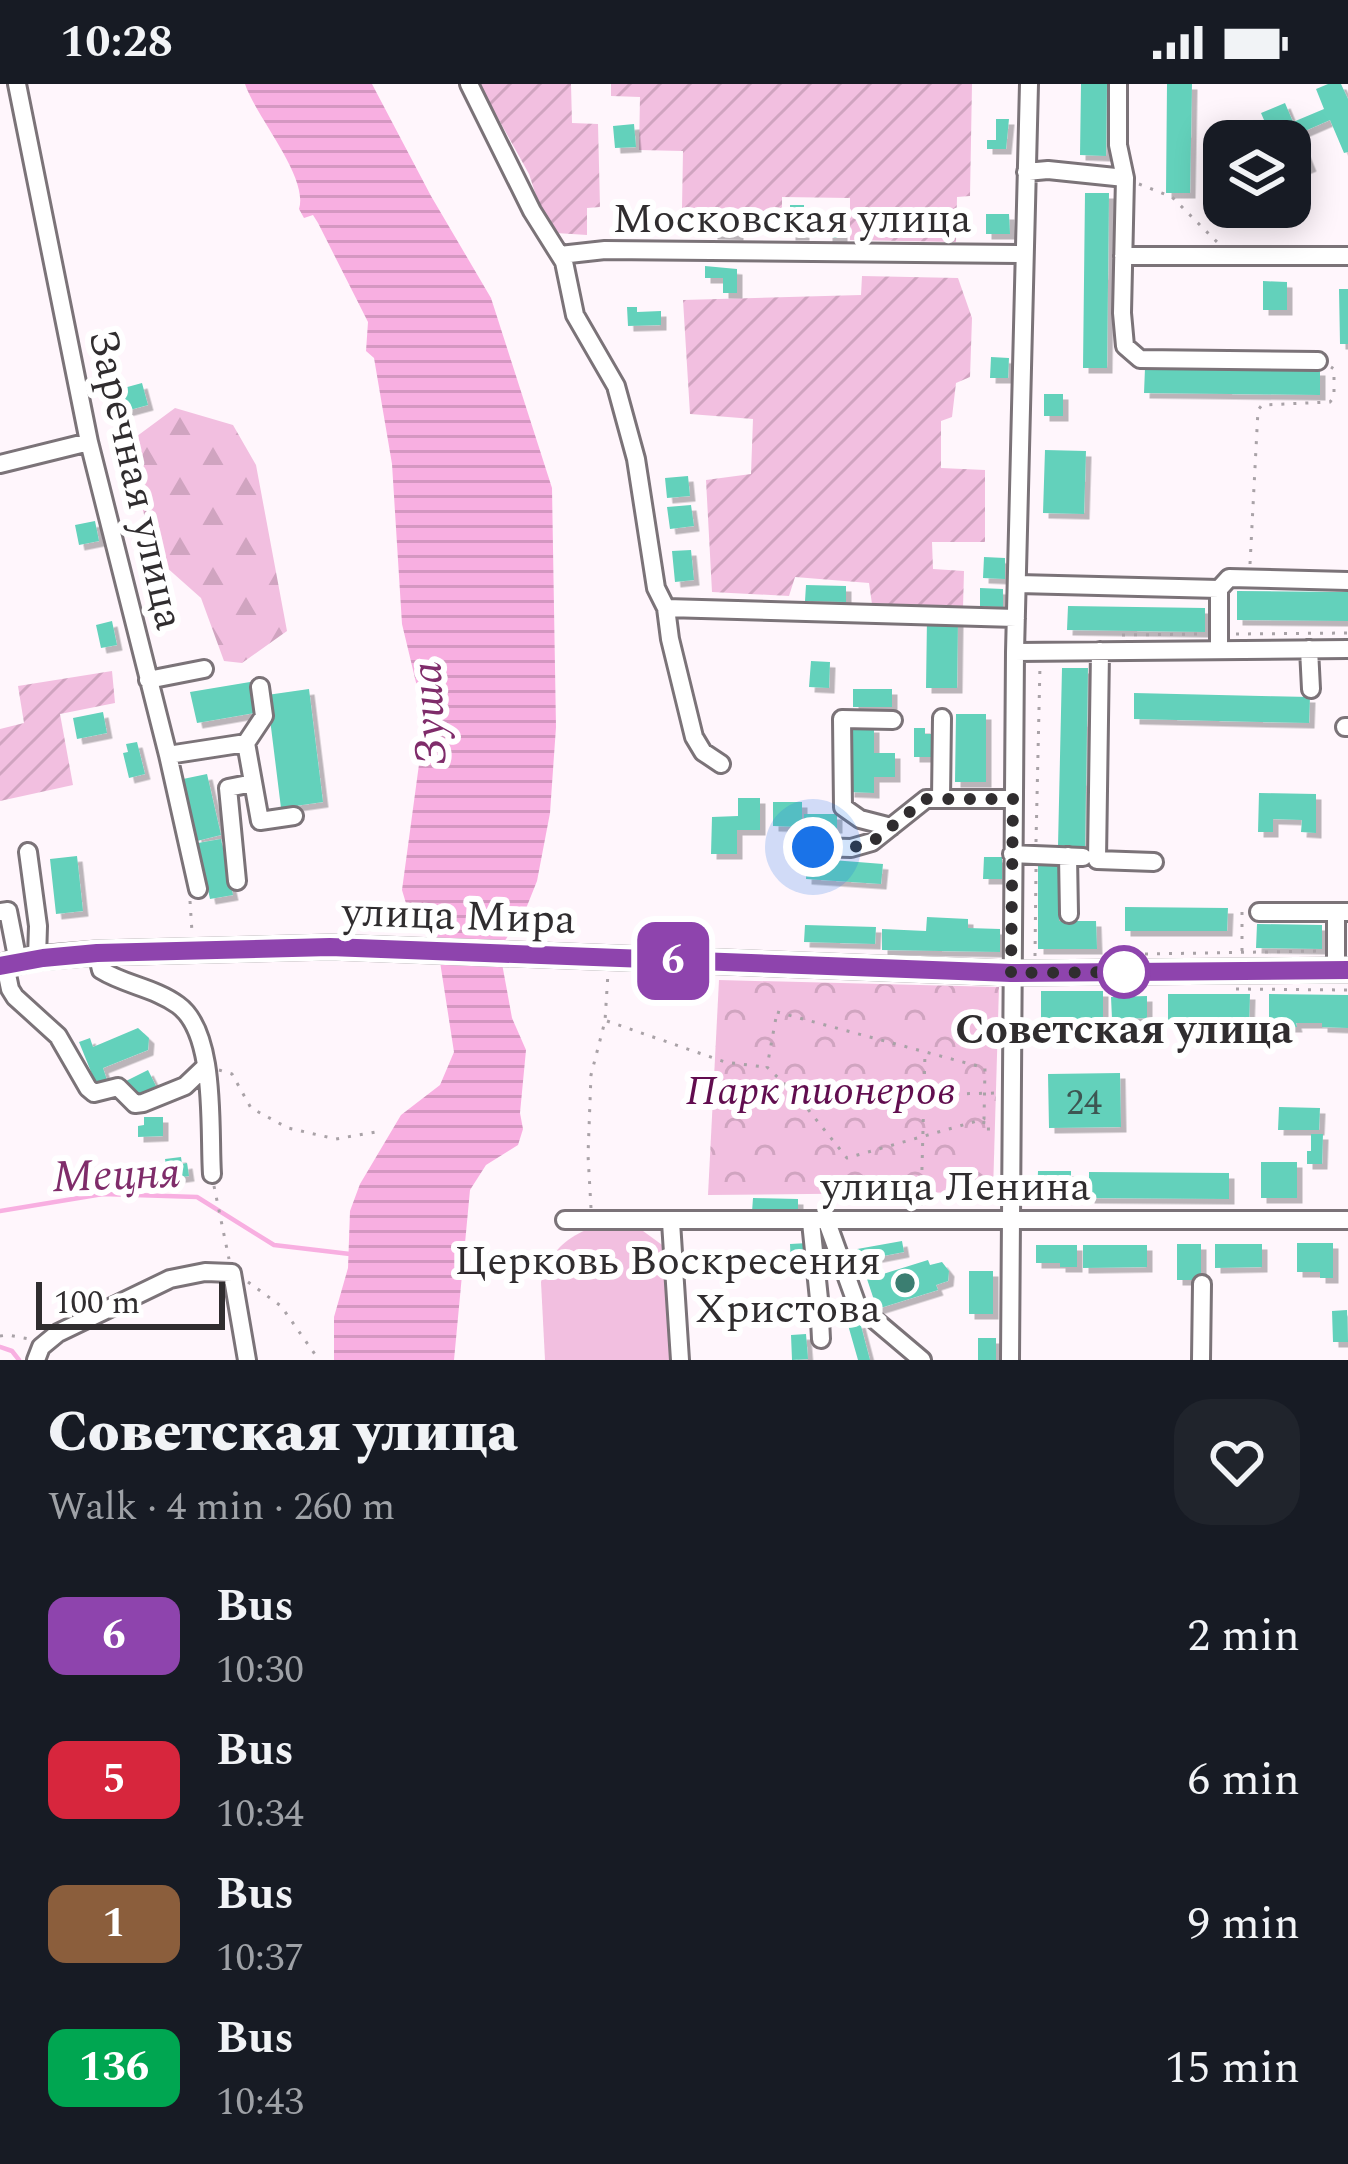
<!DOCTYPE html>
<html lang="en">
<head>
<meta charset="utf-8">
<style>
  body { margin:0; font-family:Spectral,serif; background:#20242c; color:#f1f3f6; height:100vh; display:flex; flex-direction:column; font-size:45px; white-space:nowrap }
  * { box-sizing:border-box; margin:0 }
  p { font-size:39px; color:#9ea1a6 }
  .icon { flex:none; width:66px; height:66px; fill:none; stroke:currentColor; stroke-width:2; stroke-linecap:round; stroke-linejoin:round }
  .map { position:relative; height:1276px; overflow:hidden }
  .details { display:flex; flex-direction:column; background:#171b24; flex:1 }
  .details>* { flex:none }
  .badge { padding:0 24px; border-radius:18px; font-size:42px; line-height:78px }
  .tools { position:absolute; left:1203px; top:36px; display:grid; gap:24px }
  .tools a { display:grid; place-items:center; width:108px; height:108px; border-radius:24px; background:#171b24; box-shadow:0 6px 30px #0003; font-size:60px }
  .scale { position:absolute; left:36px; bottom:30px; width:189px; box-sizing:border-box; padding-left:12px; border:6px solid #302d2f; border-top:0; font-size:33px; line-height:42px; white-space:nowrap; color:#302d2f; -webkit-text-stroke:9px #fff; paint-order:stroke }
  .you { position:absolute; width:60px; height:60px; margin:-30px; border:9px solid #fff; border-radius:50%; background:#1a73e8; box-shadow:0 0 0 18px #1a73e833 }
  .map>.badge { position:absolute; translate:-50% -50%; box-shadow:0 0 0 6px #fff }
  .round { display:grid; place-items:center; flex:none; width:126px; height:126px; border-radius:36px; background:#20242c }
  .summary { display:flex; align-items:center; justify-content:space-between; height:204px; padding:0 48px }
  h1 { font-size:57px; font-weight:800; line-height:90px }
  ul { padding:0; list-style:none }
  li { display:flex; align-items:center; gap:36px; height:144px; padding:0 48px }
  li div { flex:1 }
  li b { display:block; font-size:45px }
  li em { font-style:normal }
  li .badge { min-width:132px; font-weight:700; text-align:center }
  .status { display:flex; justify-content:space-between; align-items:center; height:84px; padding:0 60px; background:#171b24; direction:ltr }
  .status svg { height:33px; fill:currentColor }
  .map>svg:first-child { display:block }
  .grass { fill:#f2bfe0 }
  .forest { fill:url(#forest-firs) }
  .park { fill:url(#park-crowns) }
  .garden { fill:url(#garden-furrows) }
  .water { fill:url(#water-rules) }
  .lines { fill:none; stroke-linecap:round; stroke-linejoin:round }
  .stream { stroke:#f8afe1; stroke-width:4.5 }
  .building { fill:#64d1bb; filter:url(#shadow) }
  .minor-casing { stroke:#7b7378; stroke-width:22 }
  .major-casing { stroke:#7b7378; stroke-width:27 }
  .path { stroke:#a9a2a7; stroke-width:3; stroke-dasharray:3 9; stroke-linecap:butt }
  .minor { stroke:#fff; stroke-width:16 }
  .major { stroke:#fff; stroke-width:21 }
  .line-casing { stroke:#fff; stroke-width:27 }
  .line { stroke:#8e44ad; stroke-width:18 }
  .walk { stroke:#302d2f; stroke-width:12; stroke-dasharray:0 21.6 }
  .stop-dot { fill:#fff; stroke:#8e44ad; stroke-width:6 }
  .poi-dot { fill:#3b7e71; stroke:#fff; stroke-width:4.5 }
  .labels { text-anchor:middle; stroke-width:12; stroke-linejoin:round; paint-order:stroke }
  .number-label { font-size:36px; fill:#3d5652 }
  .street-label { font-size:42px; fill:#302d2f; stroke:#fff }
  .stop-label { font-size:42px; font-weight:bold; fill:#302d2f; stroke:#fff }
  .park-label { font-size:42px; font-style:italic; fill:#610d4f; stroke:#fff }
  .poi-label { font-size:42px; fill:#302d2f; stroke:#fff; text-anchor:end }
  .water-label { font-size:45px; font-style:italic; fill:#7f2c6a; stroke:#fff }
</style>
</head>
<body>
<div class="status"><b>10:28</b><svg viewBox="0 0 49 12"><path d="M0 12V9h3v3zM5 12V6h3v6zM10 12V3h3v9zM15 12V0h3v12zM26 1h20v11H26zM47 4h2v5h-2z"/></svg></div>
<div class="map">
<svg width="1348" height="1276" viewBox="0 0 1348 1276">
  <defs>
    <pattern id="forest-firs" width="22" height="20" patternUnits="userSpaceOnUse" patternTransform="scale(3)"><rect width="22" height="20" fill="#f2bfe0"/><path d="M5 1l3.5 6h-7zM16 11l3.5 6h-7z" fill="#d0a4c0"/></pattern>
    <pattern id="park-crowns" width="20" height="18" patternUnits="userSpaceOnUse" patternTransform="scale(3)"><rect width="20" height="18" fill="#f2bfe0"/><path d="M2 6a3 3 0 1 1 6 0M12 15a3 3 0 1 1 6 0" fill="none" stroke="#d0a4c0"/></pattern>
    <pattern id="garden-furrows" width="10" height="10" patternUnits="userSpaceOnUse" patternTransform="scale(3)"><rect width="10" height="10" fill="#f2bfe0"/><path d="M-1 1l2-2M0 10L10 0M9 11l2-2" fill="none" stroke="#d0a4c0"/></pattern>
    <pattern id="water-rules" width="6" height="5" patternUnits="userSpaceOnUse" patternTransform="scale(3)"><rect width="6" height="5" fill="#f8afe1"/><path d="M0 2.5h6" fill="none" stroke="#d597c1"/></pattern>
    <filter id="shadow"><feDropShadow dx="5.5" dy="5.5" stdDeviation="0" flood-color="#0004"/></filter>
  </defs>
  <rect width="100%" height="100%" fill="#fff6fc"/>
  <!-- grass -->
  <path class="grass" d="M591,1144L643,1147L665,1163L675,1276H545L541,1198C549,1170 564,1154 591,1144Z"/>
  <!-- forest -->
  <path class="forest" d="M175,324L233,341L256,381L287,547L242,579L224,577L201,514L156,474L125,361Z"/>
  <!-- park -->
  <path class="park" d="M719,896L999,903L993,1108L708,1111Z"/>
  <!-- garden -->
  <path class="garden" d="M479,0H571L572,39L598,40L600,123L587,124V151L556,149L544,136L529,90Z
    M611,0H972L970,112L957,113L956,158L850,156V114L782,113V149H748L747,125L682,124L683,67L639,66L640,13L611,12Z
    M862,192L958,194L972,234L970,293L956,299L952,333L941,337V384L985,386V458H932L933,485L964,487L963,524L872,520L869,499L795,493L789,512L712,508L706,396L751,390L753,335L690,330L683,216L861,211Z
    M112,587L115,619L60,630L73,701L0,717V645L24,639L18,602Z"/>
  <!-- water -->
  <path class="water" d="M245,0H372L431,112L491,214L552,404L556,643L550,729L537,797L525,827L504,858L501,874L512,934L526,966L520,1029L523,1045L518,1061L486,1081L470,1106L454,1276H334V1233L348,1184L350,1127L360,1100L401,1031L440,1001L454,968L436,852L430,840L408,826L402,806L425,636L402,540L392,380L374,274L366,267L368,238L318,139L313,131L304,134L299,125C309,93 256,33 245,0Z"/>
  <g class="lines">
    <!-- stream -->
    <path class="stream" d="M0,1127L103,1110L197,1113L274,1161L350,1170
      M0,1263L12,1267L19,1276"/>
  </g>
  <!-- building -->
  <path class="building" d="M1081,0H1107L1106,72L1080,71Z
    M1167,0H1192L1190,109H1166Z
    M1328,0H1341L1348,15V68L1344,69L1330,36L1298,50L1311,82L1290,91V57H1273L1261,29L1285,19L1293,38L1324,25L1316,5Z
    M996,35H1009L1006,65H987V56H996Z
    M634,40L636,63L615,64L613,42Z
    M1085,109H1109L1107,284H1083Z
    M790,121H804V151H790Z
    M827,129H842V154H827Z
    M986,130H1009L1010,150H986Z
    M738,131V151L712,150V141H724V132Z
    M705,182L737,185V209H723V194H705Z
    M1263,197L1287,198V226H1263Z
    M1339,205H1348V260H1340Z
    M627,223H637V228L661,227V241L628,242Z
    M991,273L1009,274L1008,294H990Z
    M1145,284L1320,286V311L1144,309Z
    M142,299L148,321L126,327L120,305Z
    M1044,310H1063V332H1044Z
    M1045,366L1086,367L1084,430L1043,429Z
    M688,392L690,412L667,414L665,394Z
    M691,421L694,442L670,445L667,423Z
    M95,437L99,457L79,461L75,441Z
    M691,466L694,496L675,498L672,467Z
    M984,473L1005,474V495L983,494Z
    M806,501L846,502V518L805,517Z
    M980,504L1003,505V523L980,522Z
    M1237,507L1348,508V537L1237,536Z
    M1068,522L1205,524V548L1067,546Z
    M927,534H958L957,604H926Z
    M112,537L117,561L101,564L96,541Z
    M811,577L830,578L829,604L809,603Z
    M1062,584H1088L1085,762H1058Z
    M256,597L260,628L197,639L190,608Z
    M309,605L323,718L281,724L267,611Z
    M853,605H892V623H853Z
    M1134,609L1310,613L1309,639L1134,635Z
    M103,628L107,649L77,655L73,634Z
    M956,630H986V698H955Z
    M850,643H874V669H895V693H874V709L849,708Z
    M914,644H925V650H934V673H914Z
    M137,658L145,690L129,694L123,669L128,668L126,660Z
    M207,690L221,751L197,757L183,695Z
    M1259,709L1316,710V749L1301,748L1302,736L1273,735V748H1258Z
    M738,714H760V746H737V770H711L712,733L738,732Z
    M773,718H802V743L773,742Z
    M804,730H837V744H804Z
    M221,755L233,811L210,815L198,759Z
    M77,772L83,827L56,830L50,775Z
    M984,773H1002V795H983Z
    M807,774L883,780L881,800L806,795Z
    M1038,780H1059V837H1096L1097,865H1038Z
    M1125,823L1228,824L1227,847H1125Z
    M927,833L968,835V844L1000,845V868L882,866V845L926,847Z
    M1257,840L1322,841V865L1256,864Z
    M805,841L876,843L875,860L804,858Z
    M1041,907H1103V939H1041Z
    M1168,910H1250L1249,942H1168Z
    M1269,910L1348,911V944L1322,943V939H1296L1297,943H1269Z
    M1147,912V934L1112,935L1111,913Z
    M138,944L149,954L148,966L103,984L107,996L96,1000L79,958L90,954L93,963Z
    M148,986L156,1002L134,1013L126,997Z
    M1120,989L1121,1043L1049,1044L1048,990Z
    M1279,1023L1320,1024L1319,1046H1278Z
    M144,1033H163V1052L138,1053V1042L144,1041Z
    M1311,1050H1323L1322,1080H1307V1067H1311Z
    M181,1073L182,1080L187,1079L189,1092L168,1095L165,1075Z
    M1261,1078H1297V1114H1261Z
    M1038,1087H1071V1115L1037,1114Z
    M1089,1088L1229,1089V1115L1089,1114Z
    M753,1114L798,1115V1129L752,1128Z
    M902,1157L904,1168L857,1177L858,1180L849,1182L846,1167Z
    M808,1159L810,1184L791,1185L790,1160Z
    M1297,1159H1333V1194H1320V1188H1297Z
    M1177,1160H1201V1196H1177Z
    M1215,1160H1262V1183L1215,1184Z
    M1036,1161H1077V1183H1060V1179H1036Z
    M1083,1161H1147V1183L1083,1184Z
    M928,1176L930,1181L942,1178L949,1187L948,1197L936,1201L938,1206L877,1225L867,1195Z
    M969,1187H993V1230H969Z
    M1347,1226L1348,1258H1333L1332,1227Z
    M860,1238L870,1276H858L848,1241Z
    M806,1250L808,1275L792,1276L791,1251Z
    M978,1254H996V1276H978Z"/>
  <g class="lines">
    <defs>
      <path id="minor" d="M17,0L89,358L168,671L198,805
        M469,0L532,127L564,178L575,231L616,302L636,375L656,504L666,524L670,555L694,653L703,668L721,680
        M1118,0V61L1125,94
        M1026,88L1048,86L1125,94L1122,229L1125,262L1140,275L1318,277
        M560,171L605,166L1024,170
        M1123,172H1348
        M0,380L89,358
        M1018,500L1219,505V566
        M1219,505L1229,494L1348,497
        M666,524L1016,534
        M1309,565L1311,605
        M1100,567L1097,776L1154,778
        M1015,568L1348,565
        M148,596L204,585
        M1345,643H1348
        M246,659L264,632L260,603
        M168,671L246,659L260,737L294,732
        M941,715L942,634
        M891,743L860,735L843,723L842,635L893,636
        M813,763L851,764L872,758L926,715H1013
        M28,768L38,842L37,874
        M1012,770L1083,773
        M1068,772L1069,830
        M237,797L228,704L253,699
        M0,828L8,827L18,878
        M1259,828H1348
        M1336,828V886
        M97,869L101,886C125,901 155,904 178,921C217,949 209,1046 212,1090
        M5,881L10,905L15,913L58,952L88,1004L94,1009L118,1003L135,1020L143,1019L185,1002L206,982
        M565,1136H1348
        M671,1138L680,1276
        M811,1138L819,1215L821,1255
        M827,1138L857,1221L922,1276
        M36,1276L41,1263L58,1249L170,1195L205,1188L232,1189L247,1276
        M1010,1276L1015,568L1029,0
        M1201,1276L1202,1200"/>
      <path id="major" d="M0,882L37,874L97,869L330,863L1011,889L1348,886"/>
    </defs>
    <!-- minor casing -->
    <use href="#minor" class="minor-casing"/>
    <!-- major casing -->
    <use href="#major" class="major-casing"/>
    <!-- path -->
    <path class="path" d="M1139,100L1172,113L1217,158
      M1250,480L1258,326L1262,321L1330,318L1334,313V285L1331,283
      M1236,550L1348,549
      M1122,551L1202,550
      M1036,758L1040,581
      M190,817L192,848
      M1242,867V827H1246
      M1145,870L1322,867
      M1035,872L1036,785
      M1236,905L1348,906
      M777,928L985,984L984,1035L847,1074L798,1013L767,983Z
      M607,937L725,978L764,983
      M219,986L232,990L251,1024L288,1044L336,1055L381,1047
      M799,1013L999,1009
      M984,1037L983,1045H996
      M214,1102L229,1175
      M921,1122L925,969
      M591,1124L588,1071L591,991L605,937L608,889
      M248,1198L281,1222L319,1276
      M0,1252L8,1251L29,1255"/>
    <!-- minor -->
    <use href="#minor" class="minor"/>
    <!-- major -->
    <use href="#major" class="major"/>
  </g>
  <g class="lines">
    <defs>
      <path id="line" d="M0,882L43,874L97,869L330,863L1011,889L1348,886"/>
    </defs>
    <!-- line casing -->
    <use href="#line" class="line-casing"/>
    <!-- line -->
    <use href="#line" class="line"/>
    <!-- walk -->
    <path class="walk" d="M813,763L851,764L872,758L926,715H1013L1011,889L1124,888"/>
  </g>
  <!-- markers -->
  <circle class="stop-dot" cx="1124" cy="888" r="24"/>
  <circle class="poi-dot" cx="905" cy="1199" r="12"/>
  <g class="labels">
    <!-- number labels -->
    <g class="number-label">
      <text x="1084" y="1030">24</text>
    </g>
    <!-- street labels -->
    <g class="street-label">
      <text x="792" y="148">Московская улица</text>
      <text transform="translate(138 395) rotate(77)" y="15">Заречная улица</text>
      <text transform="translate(459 830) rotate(2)" y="15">улица Мира</text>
      <text x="956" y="1116">улица Ленина</text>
    </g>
    <!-- stop labels -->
    <g class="stop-label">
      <text x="1124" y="959">Советская улица</text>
    </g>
    <!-- park labels -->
    <g class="park-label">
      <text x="821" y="1020">Парк пионеров</text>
    </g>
    <!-- poi labels -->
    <g class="poi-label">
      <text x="881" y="1190">Церковь Воскресения<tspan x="881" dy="48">Христова</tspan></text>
    </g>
    <!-- water labels -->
    <g class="water-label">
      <text transform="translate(427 630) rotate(-93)" y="16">Зуша</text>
      <text transform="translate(116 1089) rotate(-2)" y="16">Мецня</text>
    </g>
  </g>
</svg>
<div class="tools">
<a><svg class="icon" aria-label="layers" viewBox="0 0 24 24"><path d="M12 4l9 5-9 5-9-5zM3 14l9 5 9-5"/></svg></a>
</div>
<div class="scale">100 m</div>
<div class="you" style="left:813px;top:763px"></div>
<b class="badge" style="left:673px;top:877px;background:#8e44ad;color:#fff">6</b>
</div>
<section class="details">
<div class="summary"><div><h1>Советская улица</h1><p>Walk · 4 min · 260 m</p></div><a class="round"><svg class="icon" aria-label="heart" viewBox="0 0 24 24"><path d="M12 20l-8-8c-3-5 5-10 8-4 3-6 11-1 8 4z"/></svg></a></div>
<ul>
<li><span class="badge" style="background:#8e44ad;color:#fff">6</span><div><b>Bus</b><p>10:30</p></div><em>2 min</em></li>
<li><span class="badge" style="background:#d7263d;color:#fff">5</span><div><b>Bus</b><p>10:34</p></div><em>6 min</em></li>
<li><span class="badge" style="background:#8b5e3c;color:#fff">1</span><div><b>Bus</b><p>10:37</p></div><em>9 min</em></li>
<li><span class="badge" style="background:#00a651;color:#fff">136</span><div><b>Bus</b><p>10:43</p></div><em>15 min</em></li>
</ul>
</section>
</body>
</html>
